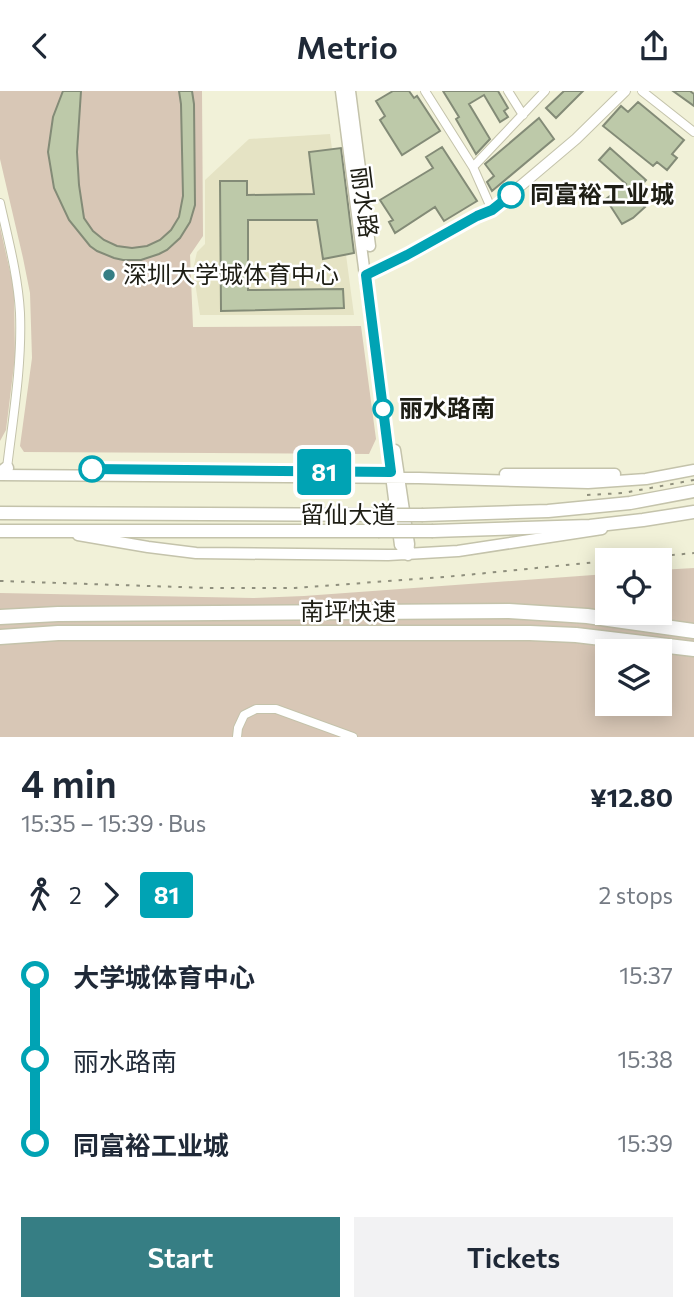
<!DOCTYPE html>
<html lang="en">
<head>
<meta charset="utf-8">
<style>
  body { margin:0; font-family:Commissioner,"Noto Sans SC",sans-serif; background:#f2f2f3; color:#1f2937; height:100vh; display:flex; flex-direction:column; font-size:26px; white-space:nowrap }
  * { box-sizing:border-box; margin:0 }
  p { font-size:23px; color:#747a83 }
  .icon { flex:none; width:38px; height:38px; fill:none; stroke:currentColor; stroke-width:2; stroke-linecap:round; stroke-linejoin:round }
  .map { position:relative; height:646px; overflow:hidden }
  .side { display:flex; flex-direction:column; background:#fff; flex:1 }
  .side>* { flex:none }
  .badge { padding:0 14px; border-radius:5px; font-size:24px; line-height:46px }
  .fabs { position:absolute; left:595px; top:457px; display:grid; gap:14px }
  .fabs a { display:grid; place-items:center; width:77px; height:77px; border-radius:0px; background:#fff; box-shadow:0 4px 18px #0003; font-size:35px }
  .map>.badge { position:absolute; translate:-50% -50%; box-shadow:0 0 0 4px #fff }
  .legs { display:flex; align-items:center; gap:10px; height:77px; padding:0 21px; font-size:23px }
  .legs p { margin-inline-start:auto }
  .summary { display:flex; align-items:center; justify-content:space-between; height:119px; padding:0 21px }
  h1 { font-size:38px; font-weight:600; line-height:52px }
  .primary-button { display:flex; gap:14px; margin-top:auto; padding:14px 21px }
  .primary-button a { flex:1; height:80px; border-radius:0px; background:#367e84; color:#fff; font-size:28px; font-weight:600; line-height:80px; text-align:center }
  .primary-button a+a { background:#f2f2f3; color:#1f2937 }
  ul { padding:0 21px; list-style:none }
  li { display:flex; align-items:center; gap:24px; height:84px; font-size:26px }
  li i { display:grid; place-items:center; width:10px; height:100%; margin:0 9px; background:currentColor }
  li i::after { content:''; width:18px; height:18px; margin:-9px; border:5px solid; border-radius:50%; background:#fff }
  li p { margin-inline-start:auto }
  li:first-child i { background:linear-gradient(#0000 50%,currentColor 0) }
  li:last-child i { background:linear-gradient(currentColor 50%,#0000 0) }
  header { display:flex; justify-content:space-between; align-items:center; height:91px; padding:0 21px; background:#fff; font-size:32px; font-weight:600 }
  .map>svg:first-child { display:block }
  .built { fill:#e5e3c4 }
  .green { fill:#d8c7b6; fill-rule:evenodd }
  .building { fill:#bdc9a9; stroke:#838b77; stroke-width:2 }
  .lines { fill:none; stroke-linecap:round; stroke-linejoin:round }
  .minor-casing { stroke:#c4c3ab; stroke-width:10 }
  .tertiary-casing { stroke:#c4c3ab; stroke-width:12 }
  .secondary-casing { stroke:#c4c3ab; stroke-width:13 }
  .primary-casing { stroke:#c4c3ab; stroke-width:15 }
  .trunk-casing { stroke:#c4c3ab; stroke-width:17 }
  .minor { stroke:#fff; stroke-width:8 }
  .tertiary { stroke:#fff; stroke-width:10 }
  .secondary { stroke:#fff; stroke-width:10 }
  .primary { stroke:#fff; stroke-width:12 }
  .trunk { stroke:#fff; stroke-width:14 }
  .rail { stroke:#8f8f7d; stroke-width:2; stroke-dasharray:3.5 7; stroke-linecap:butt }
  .primary-bridge-casing { stroke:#c4c3ab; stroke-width:15; stroke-linecap:butt }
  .primary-bridge { stroke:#fff; stroke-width:12 }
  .line-1-casing { stroke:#fff; stroke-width:16 }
  .line-1 { stroke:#00a3b4; stroke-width:10 }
  .stop-1-dot { fill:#fff; stroke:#00a3b4; stroke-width:3.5 }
  .poi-dot { fill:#367e84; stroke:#fff; stroke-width:2.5 }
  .labels { text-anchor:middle; stroke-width:5; stroke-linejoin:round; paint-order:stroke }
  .stop-label { font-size:24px; font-weight:bold; fill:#1e1e15; stroke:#fff; text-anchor:start }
  .street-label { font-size:24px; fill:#1e1e15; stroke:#fff }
  .poi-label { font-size:24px; fill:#1e1e15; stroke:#fff; text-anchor:start }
</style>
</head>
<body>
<header><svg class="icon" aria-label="back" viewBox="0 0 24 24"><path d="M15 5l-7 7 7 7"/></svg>Metrio<svg class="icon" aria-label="share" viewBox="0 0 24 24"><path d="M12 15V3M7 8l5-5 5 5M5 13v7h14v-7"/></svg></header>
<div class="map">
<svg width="694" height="646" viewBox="0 0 694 646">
  <rect width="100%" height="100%" fill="#f1f1d8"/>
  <!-- built -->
  <path class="built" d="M330,43L354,224H200L193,178L197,161L205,153V89L249,48Z"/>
  <!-- green -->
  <path class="green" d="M0,0H202L203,145L190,164L193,236L361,235L376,348L369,363L24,361L20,355L32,267L30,202L23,167L0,68Z
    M0,136L14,198L15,266L6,339L0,350Z
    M694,477V646H0V502L253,507L304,505L607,483V522H660V479ZM607,560H660V612H607Z"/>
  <!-- building -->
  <path class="building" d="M63,0H81L77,61L79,94L84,127L93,140L104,149L117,155L132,157L147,155L160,149L171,139L179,126L183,105L181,13L179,0H192L194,13L195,114L190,131L180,147L167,159L159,163L141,169H123L114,167L97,160L90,155L69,129L54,97L48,61L53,26Z
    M393,0H409L414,7L417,5L440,40L402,64L380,29L385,25L376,10Z
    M443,0H498L508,17L504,20L508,26L500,31L484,4L469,13L490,48L476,63L456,28L459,26Z
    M564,0H583L556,27L546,17Z
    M673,0H690L694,3V15Z
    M638,11L684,49L672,63L677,67L667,79L657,71L653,75L603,35L621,15L628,21Z
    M539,27L554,48L492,100L487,91L494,85L485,73Z
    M442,56L477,110L444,130L435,116L395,142L389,131L393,129L380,109L433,77L426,66Z
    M341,57L354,162L323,168L317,129H248V199L343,198L344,217L221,220L220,90H247V104L314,103L309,61Z
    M610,57L646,89L632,105L645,116L633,127L622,133L606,108L626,93L599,69Z"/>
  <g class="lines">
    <defs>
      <path id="minor" d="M425,0L473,76L492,119
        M508,0L523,24
        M642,0L694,41
        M473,76L545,0
        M0,112C8,148 18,185 20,222C22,274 13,326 7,377
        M237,646L238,637L244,624L256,618H276L353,646"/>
      <path id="tertiary" d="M366,184C409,166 448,136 492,119L576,48L625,0"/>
      <path id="secondary" d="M341,0L400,454L408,464
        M350,0L370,155
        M395,359L409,453L408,464
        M505,383H615
        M0,384L419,387L588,392L646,388L694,379
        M78,444L148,456L196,462L388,464L458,460L602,438"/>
      <path id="primary" d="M0,382L7,377
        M0,422L386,424
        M423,424L548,420L630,412L694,400
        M0,440H378
        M433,440L590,435L643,429L694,421"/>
      <path id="trunk" d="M0,526L58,523L509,520L587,525L694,540
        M0,546L58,542H530L576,544L694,558"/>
    </defs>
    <!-- minor casing -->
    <use href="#minor" class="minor-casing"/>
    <!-- tertiary casing -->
    <use href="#tertiary" class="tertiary-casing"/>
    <!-- secondary casing -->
    <use href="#secondary" class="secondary-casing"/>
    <!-- primary casing -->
    <use href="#primary" class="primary-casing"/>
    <!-- trunk casing -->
    <use href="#trunk" class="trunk-casing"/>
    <!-- minor -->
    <use href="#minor" class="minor"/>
    <!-- tertiary -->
    <use href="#tertiary" class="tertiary"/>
    <!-- secondary -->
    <use href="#secondary" class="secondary"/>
    <!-- primary -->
    <use href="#primary" class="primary"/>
    <!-- trunk -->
    <use href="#trunk" class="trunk"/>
    <!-- rail -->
    <path class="rail" d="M587,404L623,402L694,389
      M619,469L694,462
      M0,490L209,497H295L456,485L607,470"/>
    <defs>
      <path id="primary-bridge" d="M386,424H423
        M378,440H433"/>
    </defs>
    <!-- primary-bridge casing -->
    <use href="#primary-bridge" class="primary-bridge-casing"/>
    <!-- primary-bridge -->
    <use href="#primary-bridge" class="primary-bridge"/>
  </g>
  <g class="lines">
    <defs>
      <path id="line-1" d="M92,378L391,381L366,184L407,164L477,125L492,119L511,104"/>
    </defs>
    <!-- line-1 casing -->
    <use href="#line-1" class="line-1-casing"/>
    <!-- line-1 -->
    <use href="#line-1" class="line-1"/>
  </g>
  <!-- markers -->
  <g class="stop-1-dot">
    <circle cx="511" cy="104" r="12"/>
    <circle cx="383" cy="318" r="9"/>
    <circle cx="92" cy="378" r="12"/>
  </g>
  <circle class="poi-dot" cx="109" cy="184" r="7"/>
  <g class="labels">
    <!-- stop labels -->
    <g class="stop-label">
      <text x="530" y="112">同富裕工业城</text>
      <text x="399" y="326">丽水路南</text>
    </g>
    <!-- street labels -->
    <g class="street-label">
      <text transform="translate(364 111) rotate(83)" y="8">丽水路</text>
      <text x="348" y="432">留仙大道</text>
      <text x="348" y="529">南坪快速</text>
    </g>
    <!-- poi labels -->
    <g class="poi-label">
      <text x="123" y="192">深圳大学城体育中心</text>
    </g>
  </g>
</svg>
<div class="fabs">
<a><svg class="icon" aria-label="locate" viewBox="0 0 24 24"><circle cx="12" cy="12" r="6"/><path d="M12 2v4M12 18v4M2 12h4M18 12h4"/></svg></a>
<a><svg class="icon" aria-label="layers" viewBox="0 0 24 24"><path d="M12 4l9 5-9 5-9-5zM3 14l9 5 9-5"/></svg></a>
</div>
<b class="badge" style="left:324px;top:381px;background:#00a3b4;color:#fff">81</b>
</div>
<section class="side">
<div class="summary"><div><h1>4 min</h1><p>15:35 – 15:39 · Bus</p></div><b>¥12.80</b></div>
<div class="legs"><svg class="icon" aria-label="walk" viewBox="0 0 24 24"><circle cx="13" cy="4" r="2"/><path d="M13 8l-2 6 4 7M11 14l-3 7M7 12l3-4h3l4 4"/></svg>2<svg class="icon" aria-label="forward" viewBox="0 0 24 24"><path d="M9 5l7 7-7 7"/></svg><b class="badge" style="background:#00a3b4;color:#fff">81</b><p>2 stops</p></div>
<ul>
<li><i style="color:#00a3b4"></i><b>大学城体育中心</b><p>15:37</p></li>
<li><i style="color:#00a3b4"></i><span>丽水路南</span><p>15:38</p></li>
<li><i style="color:#00a3b4"></i><b>同富裕工业城</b><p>15:39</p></li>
</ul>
<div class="primary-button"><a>Start</a><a>Tickets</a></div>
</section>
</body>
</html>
